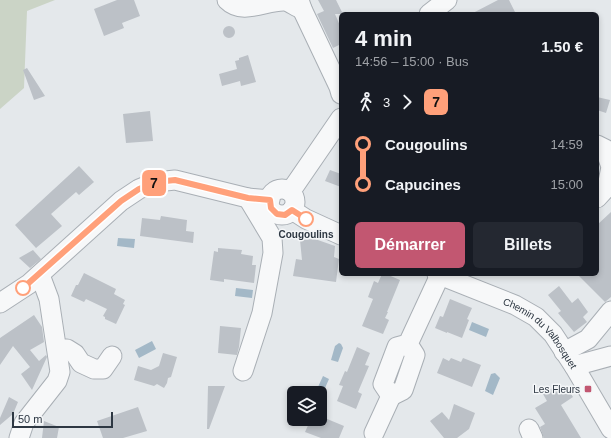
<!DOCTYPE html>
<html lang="fr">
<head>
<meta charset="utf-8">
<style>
  body { margin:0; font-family:Helvetica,sans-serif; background:#242831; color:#f1f3f6; height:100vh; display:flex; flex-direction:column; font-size:15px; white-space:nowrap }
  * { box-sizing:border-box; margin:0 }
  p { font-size:13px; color:#9ea1a6 }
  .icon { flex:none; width:22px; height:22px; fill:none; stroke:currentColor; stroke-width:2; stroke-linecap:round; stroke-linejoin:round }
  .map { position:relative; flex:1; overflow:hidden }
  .panel { position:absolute; left:339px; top:12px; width:260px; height:264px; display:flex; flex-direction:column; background:#171b24; border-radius:6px; box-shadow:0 2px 6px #0003 }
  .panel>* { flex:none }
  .badge { padding:0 8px; border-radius:6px; font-size:14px; line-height:26px }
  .buttons { position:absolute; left:287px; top:386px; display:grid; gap:8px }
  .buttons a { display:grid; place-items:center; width:40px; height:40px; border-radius:6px; background:#171b24; box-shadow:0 2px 6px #0003; font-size:20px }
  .scale { position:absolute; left:12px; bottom:10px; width:101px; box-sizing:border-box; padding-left:4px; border:2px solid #2d3742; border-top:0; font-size:11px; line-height:14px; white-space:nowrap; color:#2d3742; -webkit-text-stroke:3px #f4f6f8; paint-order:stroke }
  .map>.badge { position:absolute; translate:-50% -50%; box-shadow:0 0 0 2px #fff }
  .legs { display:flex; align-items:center; gap:6px; height:44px; padding:0 16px; font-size:13px }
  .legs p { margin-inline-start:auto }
  .head { display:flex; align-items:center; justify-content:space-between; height:68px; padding:0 16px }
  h1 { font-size:22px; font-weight:800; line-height:30px }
  .button { display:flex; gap:8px; margin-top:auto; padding:8px 16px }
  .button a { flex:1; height:46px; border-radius:6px; background:#c25771; color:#fff; font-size:16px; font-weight:800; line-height:46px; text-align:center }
  .button a+a { background:#242831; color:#f1f3f6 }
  ul { padding:0 16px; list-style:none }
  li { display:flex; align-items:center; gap:14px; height:40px; font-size:15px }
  li i { display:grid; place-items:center; width:6px; height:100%; margin:0 5px; background:currentColor }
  li i::after { content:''; width:10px; height:10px; margin:-5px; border:3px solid; border-radius:50%; background:#171b24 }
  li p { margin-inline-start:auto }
  li:first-child i { background:linear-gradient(#0000 50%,currentColor 0) }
  li:last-child i { background:linear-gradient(currentColor 50%,#0000 0) }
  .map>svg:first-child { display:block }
  .green { fill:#cbd4c6 }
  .water { fill:#a3b8c7 }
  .building { fill:#bcc1c7 }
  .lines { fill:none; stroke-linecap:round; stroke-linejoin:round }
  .minor-casing { stroke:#a9afb5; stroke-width:21 }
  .minor { stroke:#f7f8f9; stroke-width:19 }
  .line-1-casing { stroke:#fff; stroke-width:9 }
  .line-1 { stroke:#ffa07a; stroke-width:6 }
  .stop-1-dot { fill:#fff; stroke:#ffa07a; stroke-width:2 }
  .poi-dot { fill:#c25771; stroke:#f4f6f8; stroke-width:1.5 }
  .labels { text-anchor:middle; stroke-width:3; stroke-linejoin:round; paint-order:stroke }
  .stop-label { font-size:10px; font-weight:bold; fill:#2d3742; stroke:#f4f6f8 }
  .street-label { font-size:10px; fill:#2d3742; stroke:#f4f6f8 }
  .poi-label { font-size:10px; fill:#2d3742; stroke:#f4f6f8; text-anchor:end }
</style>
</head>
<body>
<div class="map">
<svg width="611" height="438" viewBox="0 0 611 438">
  <rect width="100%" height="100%" fill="#e4e8eb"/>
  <!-- green -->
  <path class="green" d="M0,0H55L27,11L24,88L0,109Z"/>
  <!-- water -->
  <path class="water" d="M118,238L135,239L134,248L117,246Z
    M236,288L253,290L252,298L235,296Z
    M472,322L489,329L486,337L469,330Z
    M152,341L156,349L139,358L135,350Z
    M339,343L341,344L343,348L338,362L331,360L335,346Z
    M495,373L500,378L493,395L485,391L491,374Z
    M323,376L329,379L325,388L326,394L320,395V393H317L318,387Z"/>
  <!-- building -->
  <path class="building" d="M117,0H134L140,16L122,23L124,28L104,36L94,9Z
    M318,0H336L343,14H335L341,28V44L333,48L317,14L324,11Z
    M498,0H509L516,14H471Z
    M223 32a6 6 0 1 1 12 0a6 6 0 1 1-12 0Z
    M248,55L256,82L241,86L240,81L222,86L219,74L237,69L235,61L239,60V58Z
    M27,68L45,96L34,100L23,70Z
    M597,97L610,100L606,113L597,110Z
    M150,111L153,141L126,143L123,114Z
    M79,166L94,182L79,195L76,192L51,214L62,226L36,248L15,225Z
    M330,170L341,174V187L325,181Z
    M611,212V297L605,302L577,274H597V225Z
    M161,216L187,220L186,231L194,232L193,243L140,236L142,218L160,220Z
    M315,239L335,246L334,257L339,259L336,282L293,276L296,259L302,260L300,240Z
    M218,248L242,250L241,254L253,256L252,265H256L254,283L224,279V282L210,280L214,251L218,252Z
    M33,250L41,259L30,268L19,258Z
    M84,273L116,289L114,294L125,300L123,304L125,305L116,324L105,319V317L103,316L107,309L86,299L84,302L71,296L76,285H78Z
    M382,274H386L400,280L387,312H388L385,318L389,320L383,334L362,326L373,299L368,297L374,281L378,283Z
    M559,286L572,303L578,298L588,312L583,317L587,322L574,332L558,313L561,311L548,295Z
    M450,299L472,308L467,319L469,320L462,338L447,332V333L435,328L440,316L443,317Z
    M34,315L42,327L44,342L30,350L39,361L46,355L47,357L32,390L21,374L30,367L13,346L0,365V338Z
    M220,326L241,328L239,347L237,355L218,353Z
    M357,347L370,353L365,365L369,366L358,392L362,394L356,409L337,401L343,386L339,385L345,371L347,372Z
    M163,353L177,357L171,377L168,378L167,383L164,388L157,384L154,386L134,380L138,366L151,370L159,366Z
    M443,358L449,361L451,358L461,362L463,358L481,365L472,387L437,373Z
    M559,384L561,389L566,386L573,397L561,405L581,438H544L540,427L545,424L535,408L547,401L543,394Z
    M208,386H225L209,429H207Z
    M9,397L18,402L13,414L0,425V418Z
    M454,404L475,413L469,429L457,438H444L430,421L442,412L449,420Z
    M138,407L147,431L123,438H103L97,421Z
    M320,416L344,426L339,438H321L305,432L311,419H320Z
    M44,421L59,427L57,438H42Z"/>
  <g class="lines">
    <defs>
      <g id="minor">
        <path d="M227,0C243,16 266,0 285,1C290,2 296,7 302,9"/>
        <path d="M299,0L302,9L339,87L341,94"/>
        <path d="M429,14L447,0"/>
        <path d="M597,145L605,149L611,167L607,187L597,198"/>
        <circle cx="282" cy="202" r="13"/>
        <path d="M289,191L295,185L341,118"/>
        <path d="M292,210L306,219L341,235"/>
        <path id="s1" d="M437,274L515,305L536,317L553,334L574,366L611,429"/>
        <path d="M0,303L29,284L121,201L139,189L156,182L175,180L248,198L270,200"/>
        <path d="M408,344L415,355L403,390L391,396L383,384L397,347L408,344L440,275"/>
        <path d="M57,349H67L75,354L81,363L94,369H103L112,356"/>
        <path d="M564,352L588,339L611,311"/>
        <path d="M574,366L611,356"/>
        <path d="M243,371L262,313L273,253L272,238L248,198"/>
        <path d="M529,429L533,438"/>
        <path d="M374,433L391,396"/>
        <path d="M19,438L24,423L57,381L60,372L49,299L40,275"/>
      </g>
    </defs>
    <!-- minor casing -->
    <use href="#minor" class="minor-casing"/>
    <!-- minor -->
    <use href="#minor" class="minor"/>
  </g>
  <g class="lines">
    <defs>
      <path id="line-1" d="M23,288L121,201L139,189L156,182L175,180L248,198L270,200L271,208L277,214L285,215L292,210L306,219"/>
    </defs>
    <!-- line-1 casing -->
    <use href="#line-1" class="line-1-casing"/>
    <!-- line-1 -->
    <use href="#line-1" class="line-1"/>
  </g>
  <!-- markers -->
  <g class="stop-1-dot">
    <circle cx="306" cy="219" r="7"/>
    <circle cx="23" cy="288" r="7"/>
  </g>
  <rect class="poi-dot" x="584" y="385" width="8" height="8" rx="2"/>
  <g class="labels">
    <!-- stop labels -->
    <g class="stop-label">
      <text x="306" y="238">Cougoulins</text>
    </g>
    <!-- street labels -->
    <g class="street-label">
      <text dy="4" stroke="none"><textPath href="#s1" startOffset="122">Chemin du Valbosquet</textPath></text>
    </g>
    <!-- poi labels -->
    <g class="poi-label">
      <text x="580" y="393">Les Fleurs</text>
    </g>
  </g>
</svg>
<div class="buttons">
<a><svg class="icon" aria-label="layers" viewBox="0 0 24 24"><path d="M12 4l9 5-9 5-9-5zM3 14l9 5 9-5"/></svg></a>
</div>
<div class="scale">50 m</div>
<b class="badge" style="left:154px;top:183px;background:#ffa07a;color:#111">7</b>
<section class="panel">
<div class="head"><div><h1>4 min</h1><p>14:56 – 15:00 · Bus</p></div><b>1.50 €</b></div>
<div class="legs"><svg class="icon" aria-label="walk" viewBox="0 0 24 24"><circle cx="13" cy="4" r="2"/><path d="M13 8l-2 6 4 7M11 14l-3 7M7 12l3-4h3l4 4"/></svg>3<svg class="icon" aria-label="forward" viewBox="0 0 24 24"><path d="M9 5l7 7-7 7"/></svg><b class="badge" style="background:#ffa07a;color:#111">7</b></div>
<ul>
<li><i style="color:#ffa07a"></i><b>Cougoulins</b><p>14:59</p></li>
<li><i style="color:#ffa07a"></i><b>Capucines</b><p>15:00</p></li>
</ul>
<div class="button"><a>Démarrer</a><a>Billets</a></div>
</section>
</div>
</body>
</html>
